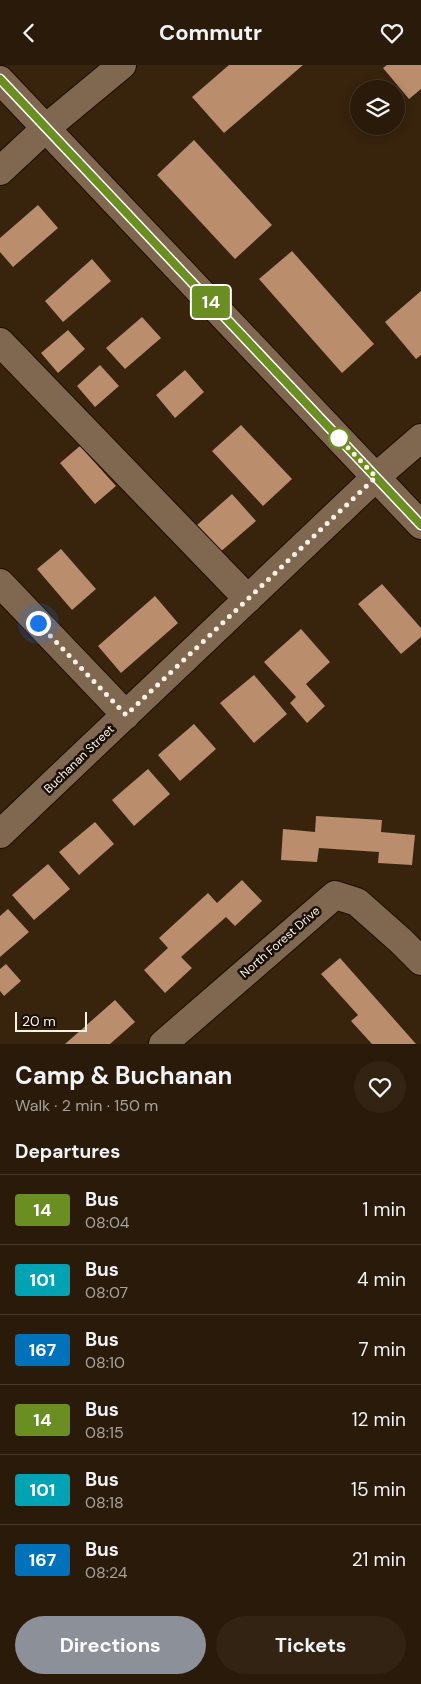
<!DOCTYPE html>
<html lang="en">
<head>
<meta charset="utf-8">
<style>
  body { margin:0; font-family:"DM Sans",sans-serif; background:#322313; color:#f1f3f6; height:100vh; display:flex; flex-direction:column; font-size:19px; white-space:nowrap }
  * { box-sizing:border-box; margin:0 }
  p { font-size:16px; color:#a5a19c }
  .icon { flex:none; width:28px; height:28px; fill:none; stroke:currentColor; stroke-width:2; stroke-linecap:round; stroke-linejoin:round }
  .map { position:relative; height:979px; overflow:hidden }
  .sheet { display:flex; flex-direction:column; background:#2a1a0a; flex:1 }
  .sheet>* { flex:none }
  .badge { padding:0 10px; border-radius:4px; font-size:18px; line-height:32px }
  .controls { position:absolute; left:350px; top:15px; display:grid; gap:10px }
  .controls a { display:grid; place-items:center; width:55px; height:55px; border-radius:50%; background:#2a1a0a; box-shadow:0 2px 12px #0003,0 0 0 1px #46382b; font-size:25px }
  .scale { position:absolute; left:15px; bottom:12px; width:72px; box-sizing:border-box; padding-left:5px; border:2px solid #fef2e7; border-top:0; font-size:14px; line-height:18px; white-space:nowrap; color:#fef2e7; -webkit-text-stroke:4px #180f06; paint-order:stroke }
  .you { position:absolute; width:25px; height:25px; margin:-12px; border:4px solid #fff; border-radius:50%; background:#1a73e8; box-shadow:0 0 0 8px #1a73e833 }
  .map>.badge { position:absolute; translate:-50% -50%; box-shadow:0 0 0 2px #fff }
  h2 { padding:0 15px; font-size:19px; line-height:45px }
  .round { display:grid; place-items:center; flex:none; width:52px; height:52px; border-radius:26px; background:#322313 }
  .overview { display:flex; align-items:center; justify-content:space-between; height:85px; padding:0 15px }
  h1 { font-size:24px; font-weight:700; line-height:38px }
  .button { display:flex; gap:10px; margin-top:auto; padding:10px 15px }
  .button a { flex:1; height:58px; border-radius:30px; background:#8c9099; color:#fff; font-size:20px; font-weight:700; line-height:58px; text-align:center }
  .button a+a { background:#322313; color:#f1f3f6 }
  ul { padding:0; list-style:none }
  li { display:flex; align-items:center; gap:15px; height:70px; padding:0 15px; border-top:1px solid #46382b }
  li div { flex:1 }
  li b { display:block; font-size:19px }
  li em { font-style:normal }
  li .badge { min-width:55px; font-weight:700; text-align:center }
  header { display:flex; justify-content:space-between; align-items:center; height:65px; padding:0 15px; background:#2a1a0a; font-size:22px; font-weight:700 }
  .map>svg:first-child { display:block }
  .building { fill:#ba8d6c }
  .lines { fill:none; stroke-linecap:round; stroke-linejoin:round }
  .minor-casing { stroke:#1f0c00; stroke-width:30 }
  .minor { stroke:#806750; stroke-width:28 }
  .line-casing { stroke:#fff; stroke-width:11 }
  .line { stroke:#6b8e23; stroke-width:8 }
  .walk { stroke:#fef2e7; stroke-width:5; stroke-dasharray:0 9 }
  .stop-dot { fill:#fff; stroke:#6b8e23; stroke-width:2.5 }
  .labels { text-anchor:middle; stroke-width:5; stroke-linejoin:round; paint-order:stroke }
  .street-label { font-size:12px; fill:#fef2e7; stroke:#180f06 }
</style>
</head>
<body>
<header><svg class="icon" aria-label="back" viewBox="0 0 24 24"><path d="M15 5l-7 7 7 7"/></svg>Commutr<svg class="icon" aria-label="heart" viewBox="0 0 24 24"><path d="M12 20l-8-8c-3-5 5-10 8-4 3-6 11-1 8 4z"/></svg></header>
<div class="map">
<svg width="421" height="979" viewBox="0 0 421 979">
  <rect width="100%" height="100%" fill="#38230d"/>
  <!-- building -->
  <path class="building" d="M229,0H303L224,68L192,32Z
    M387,0H421V24L409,34L383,3Z
    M194,75L272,160L235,194L157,110Z
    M38,140L58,163L13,202L0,187V173Z
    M292,186L374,279L342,308L259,214Z
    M92,194L111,216L63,257L45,236Z
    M421,226V290L416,294L385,257Z
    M142,252L161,273L125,304L106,283Z
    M68,265L85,284L58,308L41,288Z
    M100,300L119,321L95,342L77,321Z
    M185,305L204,327L175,353L156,330Z
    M241,360L292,414L263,441L212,386Z
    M80,381L116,421L95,439L60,398Z
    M232,429L256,456L211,495L188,468Z
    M61,484L96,524L72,545L37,504Z
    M382,519L421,563V572L401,589L358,539Z
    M155,531L178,558L121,608L98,581Z
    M301,564L330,597L306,619L325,641L307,658L290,638L296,632L264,597Z
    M254,610L287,649L254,678L220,638Z
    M194,659L216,684L180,716L158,690Z
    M148,704L170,729L134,761L112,735Z
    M316,751L382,755L381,767L415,770L412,800L378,798L379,787L319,783L317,797L281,795L283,764L315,767Z
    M95,757L114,779L79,810L59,787Z
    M48,799L70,824L34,855L12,830Z
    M242,815L262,836L235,861L226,852L181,892L192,903L165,928L144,905L168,883L159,873L208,828L217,838Z
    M8,844L29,867L0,892V851Z
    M340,893L416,979H372L351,956L358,950L321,909Z
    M6,899L21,916L4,931L0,926V904Z
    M115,935L135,957L110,979H65Z"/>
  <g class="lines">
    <defs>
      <path id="minor" d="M0,15L421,460
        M0,106L46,63L122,0
        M0,277L248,534
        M0,518L126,650
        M0,769L376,412L421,373
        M163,979L335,830L357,837L401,876L421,896"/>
    </defs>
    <!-- minor casing -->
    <use href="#minor" class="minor-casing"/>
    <!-- minor -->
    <use href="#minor" class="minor"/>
  </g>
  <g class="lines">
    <defs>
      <path id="line" d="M0,14L421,460"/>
    </defs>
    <!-- line casing -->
    <use href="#line" class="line-casing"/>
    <!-- line -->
    <use href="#line" class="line"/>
    <!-- walk -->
    <path class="walk" d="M38,558L126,650L376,412L336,370L339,373"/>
  </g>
  <!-- markers -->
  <circle class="stop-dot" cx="339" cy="373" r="10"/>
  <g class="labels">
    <!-- street labels -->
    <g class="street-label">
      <text transform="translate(79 694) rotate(-44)" y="4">Buchanan Street</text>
      <text transform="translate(280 877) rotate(-41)" y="4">North Forest Drive</text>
    </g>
  </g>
</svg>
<div class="controls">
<a><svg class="icon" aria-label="layers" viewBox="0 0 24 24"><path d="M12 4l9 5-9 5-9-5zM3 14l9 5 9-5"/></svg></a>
</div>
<div class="scale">20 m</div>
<div class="you" style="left:38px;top:558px"></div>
<b class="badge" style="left:211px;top:237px;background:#6b8e23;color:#fff">14</b>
</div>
<section class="sheet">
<div class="overview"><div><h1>Camp &amp; Buchanan</h1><p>Walk · 2 min · 150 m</p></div><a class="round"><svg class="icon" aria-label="heart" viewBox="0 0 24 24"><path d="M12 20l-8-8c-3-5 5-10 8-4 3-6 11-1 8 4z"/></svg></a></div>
<h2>Departures</h2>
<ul>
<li><span class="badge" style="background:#6b8e23;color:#fff">14</span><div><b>Bus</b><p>08:04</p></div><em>1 min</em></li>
<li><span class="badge" style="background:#00a3b4;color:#fff">101</span><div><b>Bus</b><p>08:07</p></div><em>4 min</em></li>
<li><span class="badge" style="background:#0072bc;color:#fff">167</span><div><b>Bus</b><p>08:10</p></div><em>7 min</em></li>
<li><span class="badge" style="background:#6b8e23;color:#fff">14</span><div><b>Bus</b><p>08:15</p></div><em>12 min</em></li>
<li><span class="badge" style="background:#00a3b4;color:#fff">101</span><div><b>Bus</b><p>08:18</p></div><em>15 min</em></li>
<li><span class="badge" style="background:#0072bc;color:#fff">167</span><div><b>Bus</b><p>08:24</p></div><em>21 min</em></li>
</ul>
<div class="button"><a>Directions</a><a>Tickets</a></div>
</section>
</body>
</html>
